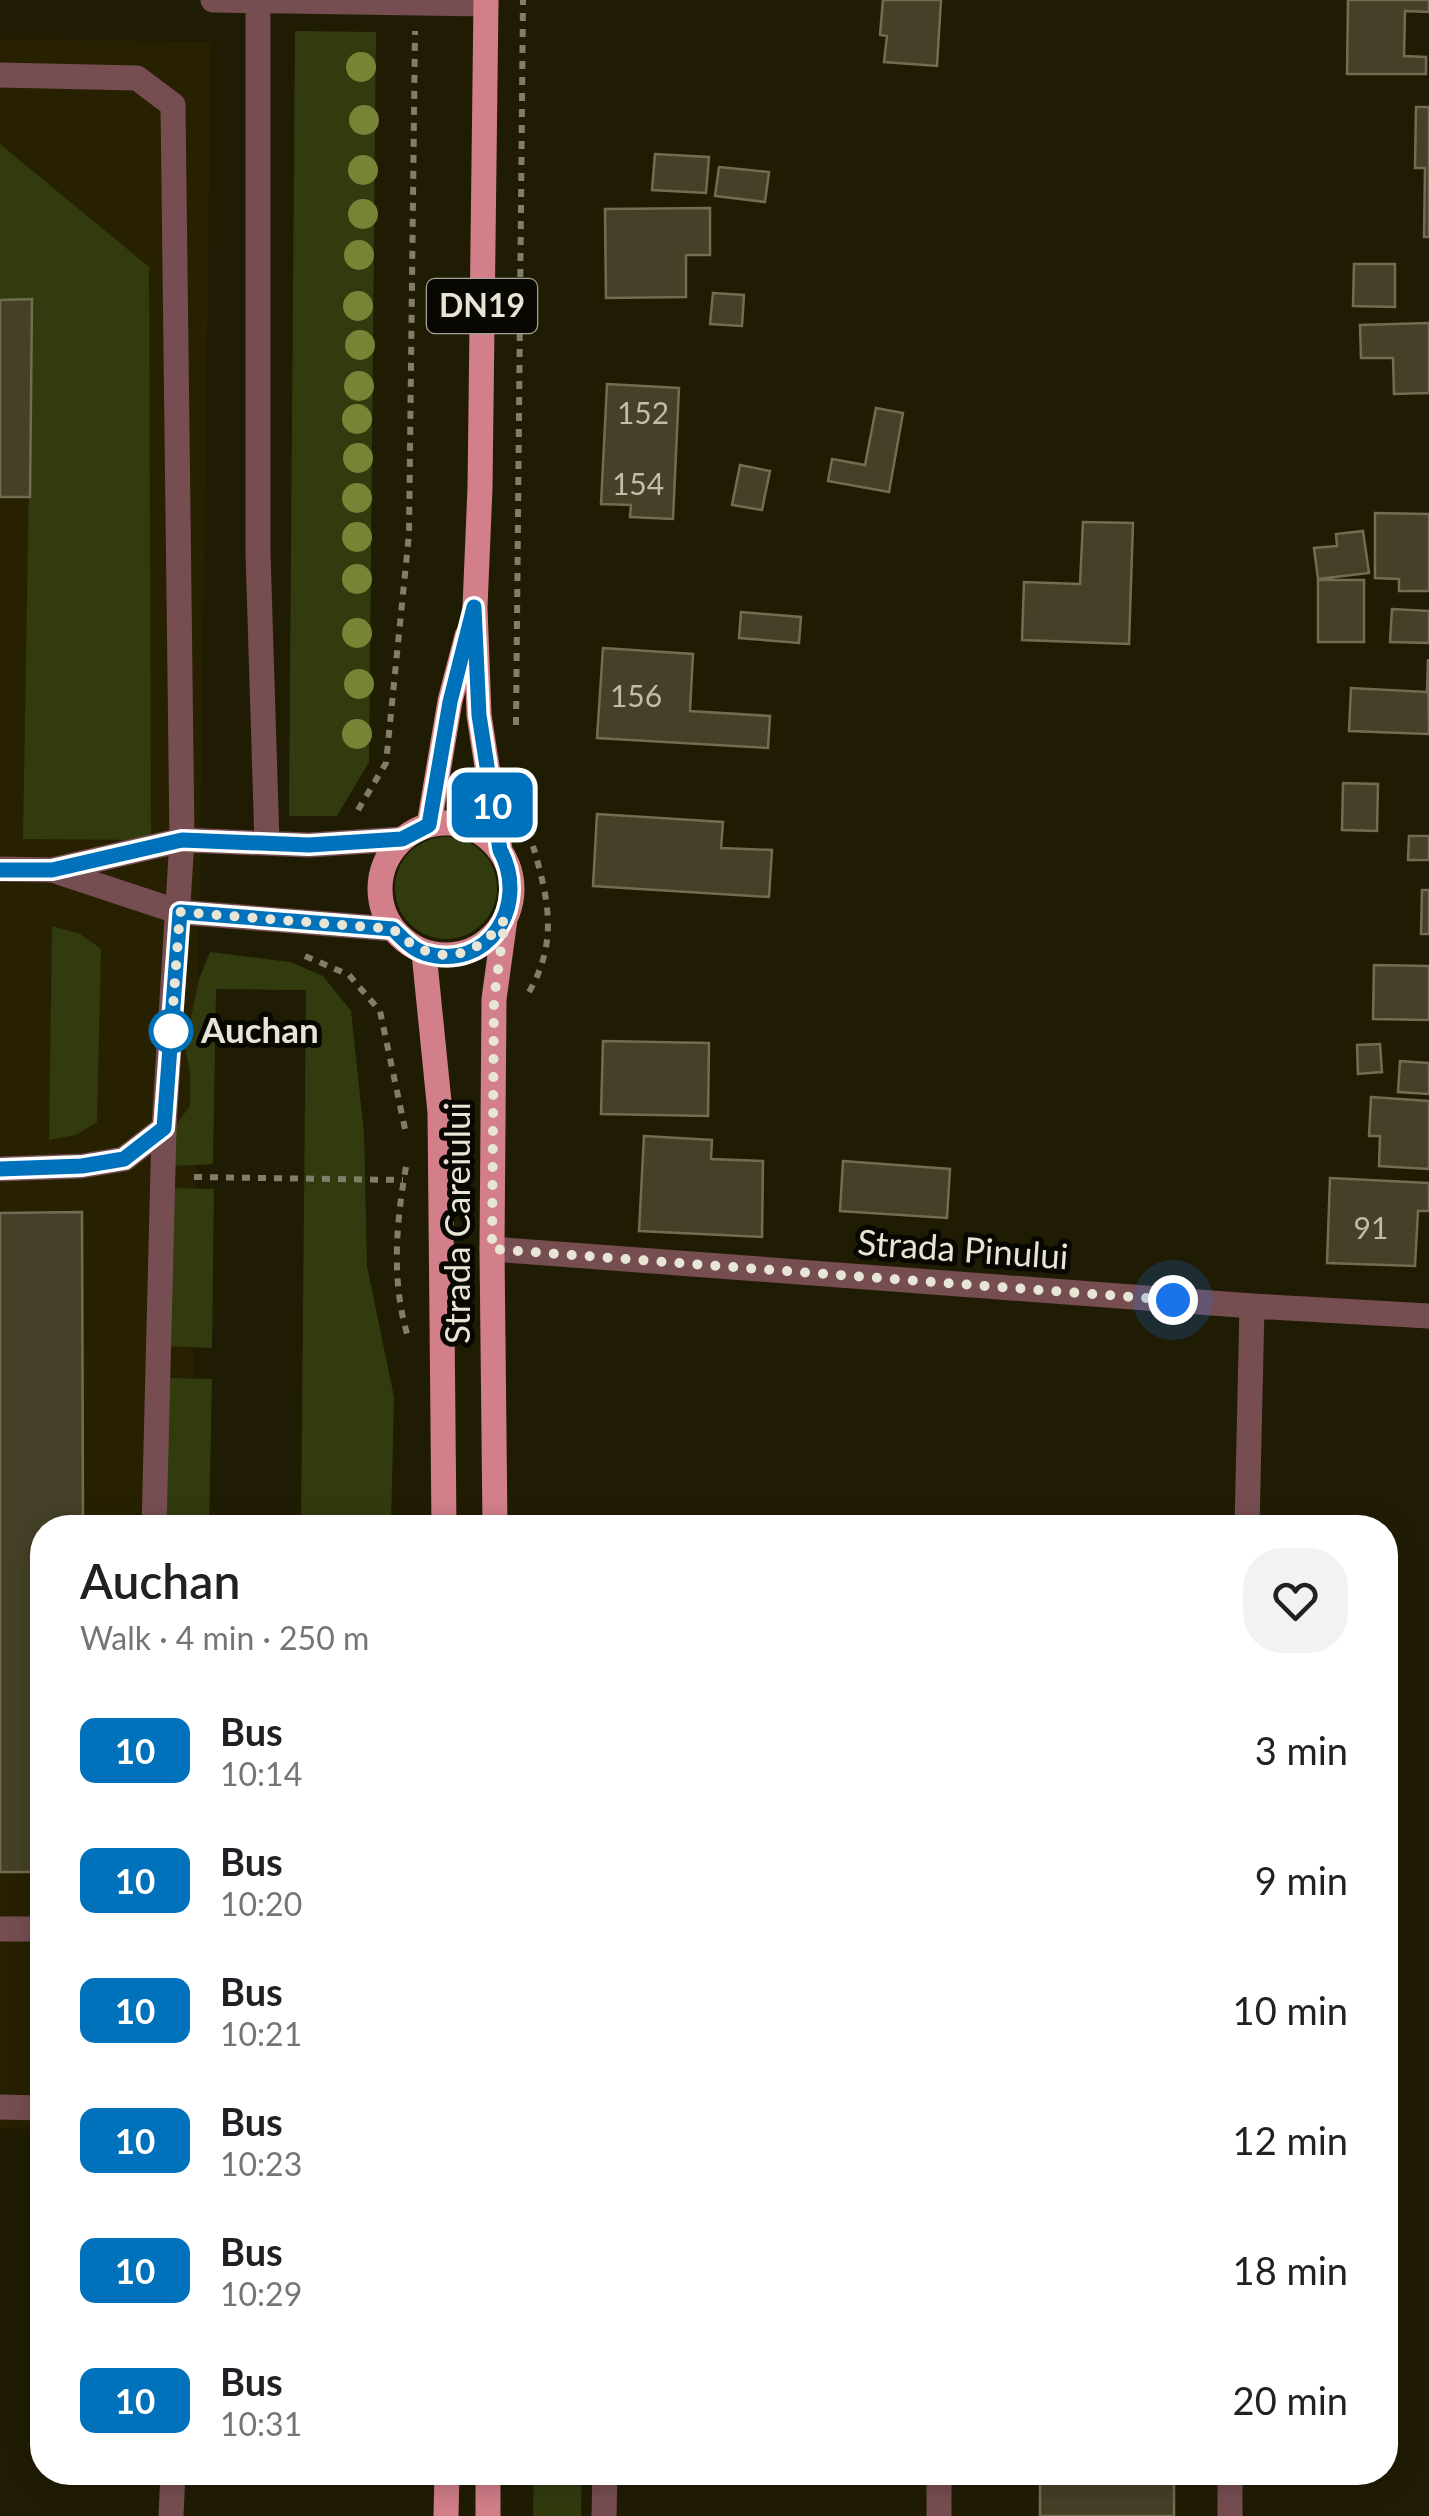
<!DOCTYPE html>
<html lang="en">
<head>
<meta charset="utf-8">
<style>
  body { margin:0; font-family:Lato,sans-serif; background:#f2f2f2; color:#202124; height:100vh; display:flex; flex-direction:column; font-size:38px; white-space:nowrap }
  * { box-sizing:border-box; margin:0 }
  p { font-size:32px; color:#757577 }
  .icon { flex:none; width:55px; height:55px; fill:none; stroke:currentColor; stroke-width:2; stroke-linecap:round; stroke-linejoin:round }
  .map { position:relative; flex:1; overflow:hidden }
  .drawer { position:absolute; left:30px; top:1515px; width:1368px; height:970px; display:flex; flex-direction:column; background:#fff; border-radius:40px; box-shadow:0 5px 25px #0003 }
  .drawer>* { flex:none }
  .badge { padding:0 20px; border-radius:15px; font-size:35px; line-height:65px }
  .you { position:absolute; width:50px; height:50px; margin:-25px; border:8px solid #fff; border-radius:50%; background:#1a73e8; box-shadow:0 0 0 15px #1a73e833 }
  .map>.badge { position:absolute; translate:-50% -50%; box-shadow:0 0 0 5px #fff }
  .round { display:grid; place-items:center; flex:none; width:105px; height:105px; border-radius:40px; background:#f2f2f2 }
  .headline { display:flex; align-items:center; justify-content:space-between; height:170px; padding:0 50px }
  h1 { font-size:48px; font-weight:600; line-height:75px }
  ul { padding:0; list-style:none }
  li { display:flex; align-items:center; gap:30px; height:130px; padding:0 50px }
  li div { flex:1 }
  li b { display:block; font-size:38px }
  li em { font-style:normal }
  li .badge { min-width:110px; font-weight:700; text-align:center }
  .map>svg:first-child { display:block }
  .built { fill:#272101 }
  .green { fill:#323b0e }
  .building { fill:#454027; stroke:#726d52; stroke-width:2.5 }
  .lines { fill:none; stroke-linecap:round; stroke-linejoin:round }
  .path { stroke:#807d6a; stroke-width:6; stroke-dasharray:8 8; stroke-linecap:butt }
  .minor { stroke:#764e52; stroke-width:25 }
  .major { stroke:#d27f89; stroke-width:25 }
  .tree { fill:#778436 }
  .line-casing { stroke:#fff; stroke-width:22 }
  .line { stroke:#0072bc; stroke-width:15 }
  .walk { stroke:#e7e5d6; stroke-width:10; stroke-dasharray:0 18 }
  .stop-dot { fill:#fff; stroke:#0072bc; stroke-width:5 }
  .labels { text-anchor:middle; stroke-width:10; stroke-linejoin:round; paint-order:stroke }
  .number-label { font-size:30px; fill:#bebcaa }
  .shield { fill:#080701; stroke:#a4a296; stroke-width:2.5 }
  .shield-label { font-size:32px; font-weight:bold; fill:#e7e5d6 }
  .stop-label { font-size:35px; font-weight:bold; fill:#e7e5d6; stroke:#080701; text-anchor:start }
  .street-label { font-size:35px; fill:#e7e5d6; stroke:#080701 }
</style>
</head>
<body>
<div class="map">
<svg width="1429" height="2516" viewBox="0 0 1429 2516">
  <rect width="100%" height="100%" fill="#201c04"/>
  <!-- built -->
  <path class="built" d="M0,39L211,42L191,1527L42,1528V2129L0,2128Z"/>
  <!-- green -->
  <path class="green" d="M295,31L376,32L369,762L337,816H289Z
    M0,144L149,267L151,840L23,839L32,300H0Z
    M395 888a51 51 0 1 1 102 0a51 51 0 1 1-102 0Z
    M52,926L80,934L101,949L97,1122L76,1135L49,1140Z
    M210,952L290,962L323,976L351,1011L364,1133L367,1266L394,1397L391,1527H301L306,990L216,989L213,1164L173,1166L175,1126L190,1106V1073L185,1047L199,979Z
    M169,1188L214,1189L212,1348L167,1346Z
    M164,1378L212,1379L209,1527L162,1528Z
    M534,2473H582L581,2516H533Z"/>
  <!-- building -->
  <path class="building" d="M883,0H941L937,66L884,62L887,36L880,35Z
    M1348,0H1429V12L1405,11L1404,56L1426,57V74H1347Z
    M1416,107H1429V237H1424L1425,168H1415Z
    M655,154L709,157L706,193L652,190Z
    M719,167L769,172L765,202L715,196Z
    M710,208V255H686V297L606,298L605,209Z
    M1354,264H1395V307L1353,306Z
    M713,293L744,295L742,326L710,324Z
    M32,299L30,497H0V300Z
    M1429,323V393L1394,394L1393,358H1361L1360,325Z
    M607,384L679,388L673,519L630,517L631,505L601,504Z
    M876,408L903,413L889,492L828,481L832,459L865,465Z
    M740,465L770,471L762,510L732,505Z
    M1375,513L1429,514V591H1399V579L1375,578Z
    M1083,522L1133,523L1129,644L1022,640L1024,582L1080,584Z
    M1363,531L1369,573L1318,579L1314,548L1337,546L1336,534Z
    M1318,580H1364V642H1318Z
    M1392,609L1429,611V643L1390,642Z
    M741,612L801,617L799,643L739,638Z
    M603,648L693,654L690,711L770,716L768,748L597,738Z
    M1428,659L1429,734L1349,731L1351,688L1427,692Z
    M1343,783L1378,784L1377,831L1342,830Z
    M597,814L723,822L721,848L772,850L769,897L593,886Z
    M1409,836H1429V860H1408Z
    M1422,890H1429V934H1421Z
    M1374,965L1429,966V1020L1373,1019Z
    M603,1041L709,1043L708,1116L601,1114Z
    M1380,1044L1382,1072L1358,1074L1357,1045Z
    M1400,1061L1429,1063V1094L1398,1092Z
    M1371,1097L1429,1101V1169L1379,1166L1380,1136H1369Z
    M644,1136L712,1140L711,1159L763,1161L762,1237L639,1231Z
    M843,1161L950,1169L947,1218L840,1211Z
    M1330,1178L1429,1183V1211H1418L1415,1266L1327,1263Z
    M82,1212L83,1528H42V1872H0V1213Z
    M1040,2472H1174V2516H1040Z"/>
  <g class="lines">
    <!-- path -->
    <path class="path" d="M516,725L523,0
      M358,810L386,763L409,534L415,31
      M305,956L349,975L380,1011L405,1129
      M529,992C558,942 549,900 533,846
      M406,1167C396,1223 391,1282 408,1337
      M194,1177L403,1180"/>
    <!-- minor -->
    <path class="minor" d="M213,0L486,4
      M258,0V553L267,843
      M0,75L137,78L173,105L182,840L164,1128L124,1159L82,1166L0,1169
      M0,869L52,870L182,840L309,845L402,839
      M55,871L179,912L393,929
      M492,1249L1252,1306L1429,1316
      M154,1528L164,1128
      M1247,1528L1252,1306
      M0,1929H42
      M0,2107L42,2108
      M171,2516L173,2472
      M604,2516L605,2472
      M939,2516V2472
      M1230,2516V2472"/>
    <!-- major -->
    <path class="major" d="M486,0L480,488L475,607L479,715L500,850
      M380 889a66 66 0 1 1 132 0a66 66 0 1 1-132 0Z
      M429,825L450,701L467,636
      M424,953L440,1112L444,1528
      M495,1528L492,1249L494,999L505,919
      M446,2516L447,2472
      M488,2516V2472"/>
  </g>
  <!-- trees -->
  <g class="tree">
    <circle cx="361" cy="67" r="15"/>
    <circle cx="364" cy="120" r="15"/>
    <circle cx="363" cy="170" r="15"/>
    <circle cx="363" cy="214" r="15"/>
    <circle cx="359" cy="255" r="15"/>
    <circle cx="358" cy="306" r="15"/>
    <circle cx="360" cy="345" r="15"/>
    <circle cx="359" cy="386" r="15"/>
    <circle cx="357" cy="419" r="15"/>
    <circle cx="358" cy="458" r="15"/>
    <circle cx="357" cy="498" r="15"/>
    <circle cx="357" cy="537" r="15"/>
    <circle cx="357" cy="579" r="15"/>
    <circle cx="357" cy="633" r="15"/>
    <circle cx="359" cy="684" r="15"/>
    <circle cx="357" cy="734" r="15"/>
  </g>
  <g class="lines">
    <defs>
      <path id="line" d="M0,870H52L182,840L309,845L402,839L429,825L450,702L474,607L479,715L500,850C530,904 489,973 424,953C412,949 402,938 393,929L180,912L164,1128L124,1159L82,1166L0,1169"/>
    </defs>
    <!-- line casing -->
    <use href="#line" class="line-casing"/>
    <!-- line -->
    <use href="#line" class="line"/>
    <!-- walk -->
    <path class="walk" d="M171,1031V1034L180,912L393,929C432,967 473,963 505,919L494,999L492,1249L1173,1300"/>
  </g>
  <!-- markers -->
  <circle class="stop-dot" cx="171" cy="1031" r="20"/>
  <g class="labels">
    <!-- number labels -->
    <g class="number-label">
      <text x="643" y="424">152</text>
      <text x="638" y="495">154</text>
      <text x="636" y="707">156</text>
      <text x="1371" y="1239">91</text>
    </g>
    <!-- shield labels -->
    <rect class="shield" x="427" y="279" width="110" height="54" rx="8"/>
    <g class="shield-label">
      <text x="482" y="317">DN19</text>
    </g>
    <!-- stop labels -->
    <g class="stop-label">
      <text x="201" y="1043">Auchan</text>
    </g>
    <!-- street labels -->
    <g class="street-label">
      <text transform="translate(458 1223) rotate(-90)" y="12">Strada Careiului</text>
      <text transform="translate(963 1250) rotate(4)" y="12">Strada Pinului</text>
    </g>
  </g>
</svg>
<div class="you" style="left:1173px;top:1300px"></div>
<b class="badge" style="left:492px;top:805px;background:#0072bc;color:#fff">10</b>
<section class="drawer">
<div class="headline"><div><h1>Auchan</h1><p>Walk · 4 min · 250 m</p></div><a class="round"><svg class="icon" aria-label="heart" viewBox="0 0 24 24"><path d="M12 20l-8-8c-3-5 5-10 8-4 3-6 11-1 8 4z"/></svg></a></div>
<ul>
<li><span class="badge" style="background:#0072bc;color:#fff">10</span><div><b>Bus</b><p>10:14</p></div><em>3 min</em></li>
<li><span class="badge" style="background:#0072bc;color:#fff">10</span><div><b>Bus</b><p>10:20</p></div><em>9 min</em></li>
<li><span class="badge" style="background:#0072bc;color:#fff">10</span><div><b>Bus</b><p>10:21</p></div><em>10 min</em></li>
<li><span class="badge" style="background:#0072bc;color:#fff">10</span><div><b>Bus</b><p>10:23</p></div><em>12 min</em></li>
<li><span class="badge" style="background:#0072bc;color:#fff">10</span><div><b>Bus</b><p>10:29</p></div><em>18 min</em></li>
<li><span class="badge" style="background:#0072bc;color:#fff">10</span><div><b>Bus</b><p>10:31</p></div><em>20 min</em></li>
</ul>
</section>
</div>
</body>
</html>
